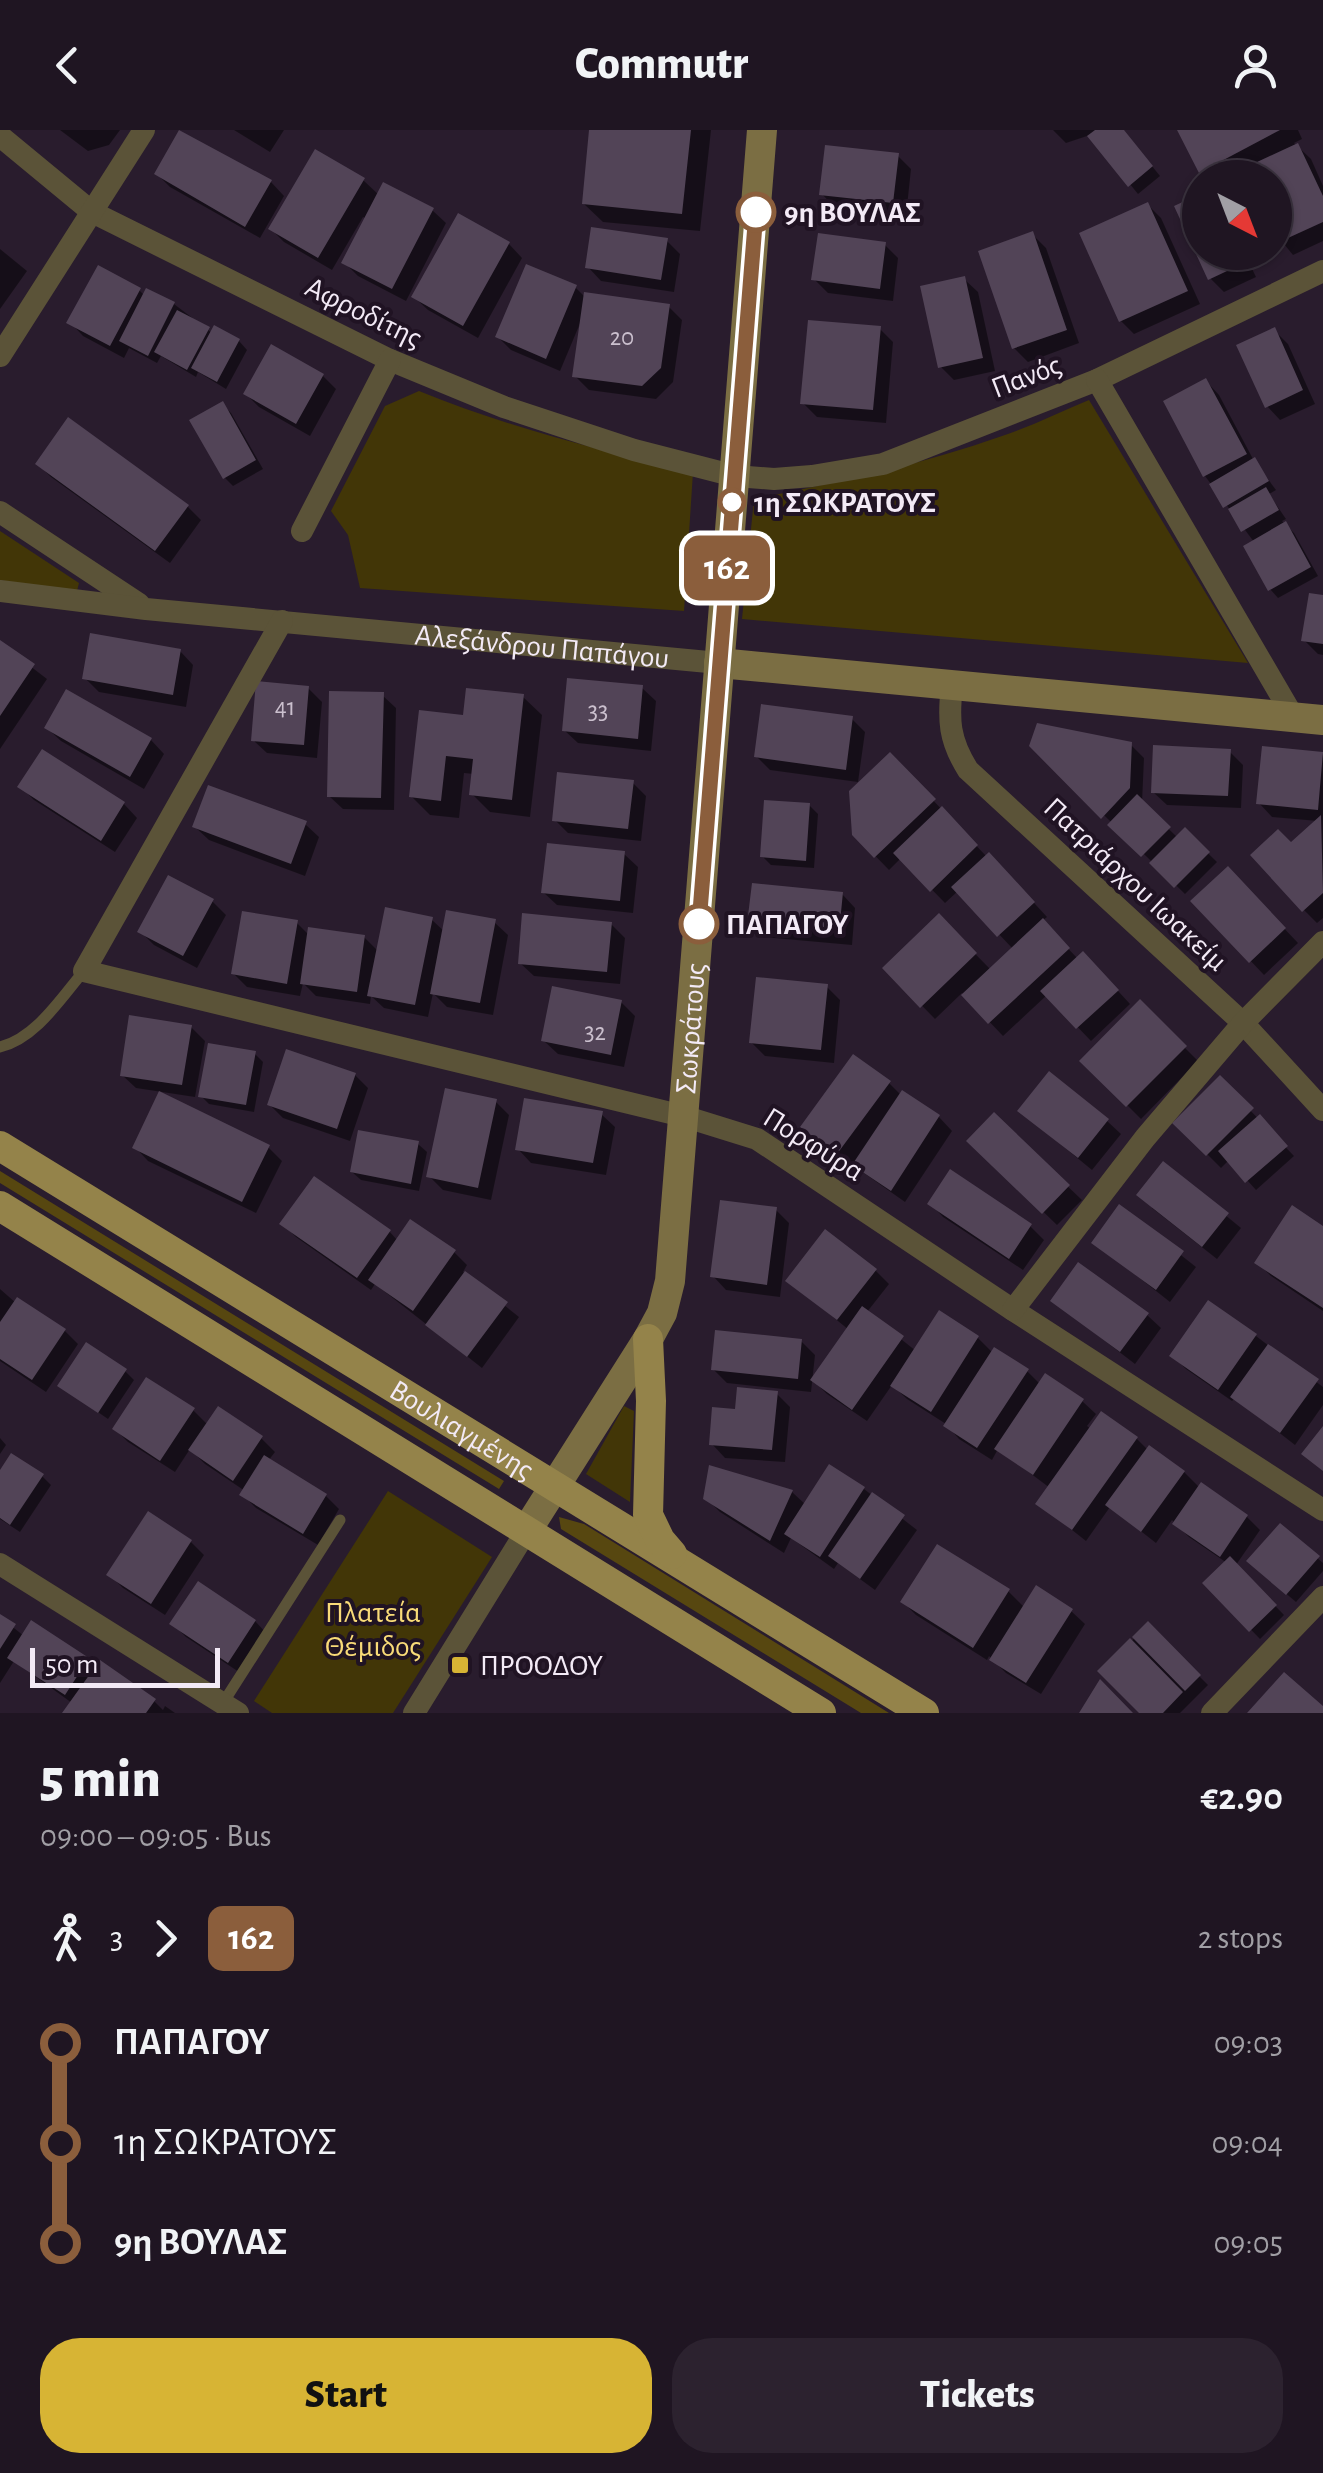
<!DOCTYPE html>
<html lang="en">
<head>
<meta charset="utf-8">
<style>
  body { margin:0; font-family:"Alegreya Sans",sans-serif; background:#2c222f; color:#f1f3f6; height:100vh; display:flex; flex-direction:column; font-size:38px; white-space:nowrap }
  * { box-sizing:border-box; margin:0 }
  p { font-size:32px; color:#a19fa5 }
  .icon { flex:none; width:55px; height:55px; fill:none; stroke:currentColor; stroke-width:2; stroke-linecap:round; stroke-linejoin:round }
  .map { position:relative; height:1583px; overflow:hidden }
  .sheet { display:flex; flex-direction:column; background:#1f1522; flex:1 }
  .sheet>* { flex:none }
  .badge { padding:0 20px; border-radius:15px; font-size:35px; line-height:65px }
  .needle { width:65px; rotate:138deg }
  .controls { position:absolute; left:1182px; top:30px; display:grid; gap:20px }
  .controls a { display:grid; place-items:center; width:110px; height:110px; border-radius:50%; background:#1f1522; box-shadow:0 2px 8px #0004,0 0 0 2px #3c3440; font-size:50px }
  .scale { position:absolute; left:30px; bottom:25px; width:190px; box-sizing:border-box; padding-left:10px; border:5px solid #f3eaf6; border-top:0; font-size:28px; line-height:35px; white-space:nowrap; color:#f3eaf6; -webkit-text-stroke:8px #201323; paint-order:stroke }
  .map>.badge { position:absolute; translate:-50% -50%; box-shadow:0 0 0 5px #fff }
  .legs { display:flex; align-items:center; gap:15px; height:110px; padding:0 40px; font-size:32px }
  .legs p { margin-inline-start:auto }
  .head { display:flex; align-items:center; justify-content:space-between; height:170px; padding:0 40px }
  h1 { font-size:55px; font-weight:800; line-height:75px }
  .action { display:flex; gap:20px; margin-top:auto; padding:20px 40px }
  .action a { flex:1; height:115px; border-radius:40px; background:#d7b434; color:#111; font-size:40px; font-weight:800; line-height:115px; text-align:center }
  .action a+a { background:#2c222f; color:#f1f3f6 }
  ul { padding:0 40px; list-style:none }
  li { display:flex; align-items:center; gap:35px; height:100px; font-size:38px }
  li i { display:grid; place-items:center; width:15px; height:100%; margin:0 12px; background:currentColor }
  li i::after { content:''; width:25px; height:25px; margin:-12px; border:8px solid; border-radius:50%; background:#1f1522 }
  li p { margin-inline-start:auto }
  li:first-child i { background:linear-gradient(#0000 50%,currentColor 0) }
  li:last-child i { background:linear-gradient(currentColor 50%,#0000 0) }
  header { display:flex; justify-content:space-between; align-items:center; height:130px; padding:0 40px; background:#1f1522; font-size:45px; font-weight:800 }
  .map>svg:first-child { display:block }
  .green { fill:#423607 }
  .forest { fill:#574710 }
  .shadow { fill:#0007 }
  .building { fill:#524457 }
  .lines { fill:none; stroke-linecap:round; stroke-linejoin:round }
  .lane { stroke:#5b5338; stroke-width:11 }
  .street { stroke:#5b5338; stroke-width:22 }
  .secondary { stroke:#7b6e43; stroke-width:30 }
  .primary { stroke:#94834a; stroke-width:30 }
  .line-1-casing { stroke:#fff; stroke-width:22 }
  .line-1 { stroke:#8b5e3c; stroke-width:15 }
  .stop-1-dot { fill:#fff; stroke:#8b5e3c; stroke-width:5 }
  .poi-dot { fill:#d7b434; stroke:#201323; stroke-width:4 }
  .labels { text-anchor:middle; stroke-width:8; stroke-linejoin:round; paint-order:stroke }
  .number-label { font-size:25px; fill:#cbc0ce }
  .stop-label { font-size:30px; font-weight:bold; fill:#f3eaf6; stroke:#201323; text-anchor:start }
  .street-label { font-size:30px; fill:#f3eaf6; stroke:#201323 }
  .park-label { font-size:30px; fill:#f9db78; stroke:#201323 }
  .poi-label { font-size:30px; fill:#f3eaf6; stroke:#201323; text-anchor:start }
</style>
</head>
<body>
<header><svg class="icon" aria-label="back" viewBox="0 0 24 24"><path d="M15 5l-7 7 7 7"/></svg>Commutr<svg class="icon" aria-label="person" viewBox="0 0 24 24"><circle cx="12" cy="8" r="4"/><path d="M4 21q1-7 8-7t8 7"/></svg></header>
<div class="map">
<svg width="1323" height="1583" viewBox="0 0 1323 1583">
  <rect width="100%" height="100%" fill="#291c2d"/>
  <!-- green -->
  <path class="green" d="M419,261C510,298 598,320 693,342L684,481L360,458L348,405L331,381L385,276Z
    M1089,270L1248,533L742,489L754,369C838,352 921,335 1002,306C1032,296 1060,282 1089,270Z
    M0,401L79,453L76,465L0,450Z
    M624,1276L634,1281L630,1372L586,1344Z
    M388,1361L492,1427L393,1583H272L254,1571Z"/>
  <!-- forest -->
  <path class="forest" d="M0,1041L504,1351L499,1359L0,1053Z
    M559,1387L584,1394L889,1583H861L561,1399Z"/>
  <!-- shadow -->
  <path class="shadow" d="M60,0H120L109,15L88,21Z
    M234,0H284L270,22Z
    M592,0H711L700,101L603,92L584,74Z
    M1053,0H1123L1160,46L1138,64L1090,5L1066,13Z
    M1180,0H1298L1302,9L1294,13L1311,29L1323,56V111L1293,125L1275,103V48L1245,39L1229,48H1208Z
    M181,2L271,52L284,66L260,108L170,57L157,44Z
    M897,25L911,39L906,86L835,78L822,64Z
    M363,50L379,65L432,80L446,93L406,171L358,146L344,132L367,89L363,87L332,140L284,112L271,99Z
    M1200,67V122H1244L1256,147L1224,162L1210,148L1178,77Z
    M1148,75L1161,88L1200,174L1134,204L1121,191Z
    M459,86L509,114L522,128L478,208L428,180L414,167Z
    M1032,104L1046,118L1079,213L1028,232L1014,218Z
    M667,111L680,124L674,162L601,151L588,137Z
    M885,115L898,128L893,171L828,163L814,149Z
    M0,119L27,141L0,179Z
    M964,149L978,162L995,241L954,250L941,237Z
    M576,158L586,168L669,177L682,190L673,252L656,269L589,260L575,246L581,191L560,241L511,220L498,207Z
    M139,160L145,166L174,174L212,203L239,211L247,220L226,259L198,242L196,247L161,226L157,233L129,218L124,228L83,206L70,192Z
    M879,198L893,212L886,293L817,287L803,273Z
    M1274,200L1288,214L1315,274L1280,290L1267,276Z
    M323,246L336,259L310,306L259,277L246,264Z
    M1206,251L1219,265L1253,329L1276,360L1269,364L1286,389L1282,391L1294,403L1318,446L1278,468L1270,459L1254,412L1205,346Z
    M222,274L231,283L263,339L233,356L225,348Z
    M38,334L187,376L201,390L170,433L51,347Z
    M1323,468V525L1318,524L1304,510Z
    M0,513L47,549L0,619Z
    M180,521L193,535L186,577L99,562L85,548Z
    M308,558L322,572L317,628L267,623L253,610Z
    M642,558L656,571L651,621L578,613L564,600Z
    M67,563L151,610L164,624L144,659L61,611L47,598Z
    M382,565L396,578L394,680L343,679L329,666Z
    M523,567L542,585L530,687L490,682L472,664L474,644L464,643L459,688L430,685L412,667L465,587Z
    M852,589L865,602L858,652L770,640L756,626Z
    M1130,614L1144,628L1142,673L1178,708L1185,701L1217,732L1185,764L1032,615Z
    M1229,621L1243,635L1241,678L1167,675L1153,662Z
    M43,623L124,674L137,688L115,722L34,670L21,657Z
    M1323,624V788L1317,793L1304,780L1291,715L1318,691L1272,687L1259,673Z
    M890,625L987,727L1003,739L1047,787L1042,791L1078,829L1096,837L1130,874L1091,911L1047,865L1003,906L962,863L935,889L885,838L939,787L991,840L1013,819L958,761L945,773L901,728L889,740L854,704Z
    M632,652L646,666L641,711L568,703L555,690Z
    M809,675L818,684L814,738L771,735L762,726Z
    M305,694L319,707L305,746L209,710L195,697Z
    M624,724L638,737L633,783L557,775L543,762Z
    M1228,739L1298,813L1264,845L1194,771Z
    M842,764L855,778L852,815L763,807L750,793Z
    M212,771L226,785L197,838L154,815L140,801Z
    M432,790L445,802L494,792L508,805L493,885L447,877L433,863L428,887L384,878L371,866L370,874L316,866L303,853L300,866L247,857L233,843L297,793L309,805L364,807L379,822Z
    M611,794L625,808L620,854L534,846L520,833Z
    M826,856L840,870L834,933L765,926L751,912Z
    M621,872L635,886L624,937L558,924L544,911Z
    M1140,873L1198,931L1141,989L1083,931Z
    M191,897L205,911L195,967L136,958L122,945Z
    M255,924L263,932L254,982L209,974L201,966Z
    M355,945L368,958L350,1011L283,988L270,975Z
    M1220,949L1294,1026L1256,1060L1229,1030L1221,1038L1176,993Z
    M889,953L902,966L939,987L952,1001L905,1072L817,1010L804,997Z
    M496,972L509,985L491,1070L443,1060L429,1046Z
    M1020,981L1107,991L1121,1004L1092,1040Z
    M601,984L615,997L606,1045L531,1033L518,1019Z
    M994,986L1082,1070L1057,1095L970,1011Z
    M418,1014L427,1022L419,1061L361,1050L352,1042Z
    M135,1017H268L282,1031L256,1083L148,1031Z
    M1163,1034L1241,1098L1217,1129L1152,1078Z
    M930,1073L1030,1096L1044,1110L1023,1140L943,1087Z
    M1120,1077L1196,1137L1170,1172L1094,1112Z
    M775,1079L789,1093L780,1167L726,1160L713,1146Z
    M283,1094L389,1101L398,1111L454,1122L467,1135L463,1142L519,1187L482,1238L375,1154L371,1160L296,1107Z
    M1323,1099V1181L1271,1146L1257,1132Z
    M875,1140L889,1154L867,1182L916,1221L978,1208L993,1223L1027,1241L1040,1254L1082,1271L1096,1284L1087,1296L1091,1299L1137,1309L1148,1320L1184,1342L1200,1358L1247,1387L1260,1400L1236,1435L1284,1485L1260,1509L1206,1453L1227,1433L1189,1407L1172,1390L1156,1413L1110,1377L1086,1411L1038,1373L1050,1358L998,1319L992,1330L959,1309L946,1294L907,1269L892,1255L867,1291L827,1264L813,1250L849,1200L789,1151Z
    M0,1159L16,1173L64,1200L78,1214L46,1262L0,1231Z
    M1053,1171L1147,1185L1161,1198L1135,1234Z
    M1256,1206L1323,1257V1275L1295,1315L1235,1268L1232,1271L1186,1239L1173,1226Z
    M801,1211L815,1225L811,1262L727,1253L713,1239Z
    M125,1241L134,1250L108,1289L60,1256Z
    M776,1263L790,1277L785,1332L725,1328L712,1314L737,1281Z
    M193,1280L208,1295L261,1308L275,1322L268,1331L326,1366L339,1379L318,1415L256,1378L243,1365L245,1361L205,1334L190,1319L175,1342L128,1312L115,1299Z
    M0,1308L6,1315L0,1324Z
    M711,1338L792,1362L806,1375L864,1359L917,1400L875,1460L838,1433L834,1439L791,1408L784,1423L720,1382L706,1368Z
    M0,1345L42,1346L51,1355L20,1402L0,1389Z
    M1280,1396L1323,1433V1441L1296,1472L1258,1440Z
    M191,1412L204,1425L165,1485L123,1458L110,1445Z
    M1008,1461L1025,1478L1071,1481L1085,1494L1041,1564L1006,1543L989,1526L987,1530L916,1485L903,1472Z
    M0,1487L24,1506L88,1530L97,1539L154,1571L163,1580L165,1576L175,1583H65L72,1573L14,1531L0,1553Z
    M255,1491L268,1505L242,1544L186,1507L173,1494Z
    M1148,1495L1208,1555L1180,1583H1142L1101,1541Z"/>
  <!-- building -->
  <path class="building" d="M179,0L272,50L245,97L154,44Z
    M589,0H691L682,84L582,74Z
    M1095,0H1124L1153,36L1128,57L1087,6Z
    M1177,0H1280L1199,43Z
    M1298,13L1323,66V92L1277,113L1275,48H1246L1242,39Z
    M825,15L899,23L893,73L819,65Z
    M315,19L365,48L318,128L268,99Z
    M383,52L434,78L392,159L341,133Z
    M1200,64V122H1239L1244,133L1208,150L1174,76Z
    M1148,72L1188,161L1119,192L1079,103Z
    M458,83L510,112L463,196L411,167Z
    M591,97L668,108L661,150L585,138Z
    M1033,101L1067,200L1012,219L978,121Z
    M818,103L886,112L880,159L811,150Z
    M526,134L577,155L546,229L495,207Z
    M98,135L141,158L110,216L66,193Z
    M965,146L983,228L938,238L920,156Z
    M146,158L175,172L148,226L119,211Z
    M584,162L670,174L661,238L642,256L572,247Z
    M177,180L210,197L187,240L154,222Z
    M808,190L881,196L873,280L800,274Z
    M214,195L240,209L217,252L191,238Z
    M1275,197L1303,260L1265,278L1236,215Z
    M271,214L324,244L296,294L243,264Z
    M1206,248L1247,324L1203,347L1163,271Z
    M223,271L256,330L223,349L189,290Z
    M68,287L189,375L155,421L35,334Z
    M1255,327L1269,351L1223,378L1209,354Z
    M1266,357L1279,380L1241,402L1228,379Z
    M1286,391L1311,437L1268,461L1243,416Z
    M1309,463L1323,465V514L1301,511Z
    M90,503L181,519L173,565L82,549Z
    M0,510L35,534L0,586Z
    M567,548L643,555L638,609L562,601Z
    M256,551L309,556L304,615L251,611Z
    M466,558L524,564L512,670L469,665L473,629L446,626L441,671L409,667L419,580L463,585Z
    M66,559L152,608L130,647L44,598Z
    M329,561L384,562L381,668L327,667Z
    M761,574L853,586L846,640L754,627Z
    M1037,593L1132,612L1130,658L1101,689L1029,616Z
    M1153,615L1231,619L1228,666L1151,663Z
    M1262,616L1323,622L1318,680L1256,674Z
    M42,619L125,672L101,711L17,657Z
    M890,622L936,669L874,728L852,705L849,661Z
    M557,642L634,650L628,699L552,691Z
    M208,655L307,691L291,734L192,697Z
    M1137,664L1171,697L1141,727L1107,695Z
    M764,670L810,673L806,731L760,727Z
    M942,676L978,715L930,762L893,723Z
    M1321,685L1323,763L1302,782L1250,725L1278,699L1291,712Z
    M1185,697L1210,722L1174,758L1149,733Z
    M547,713L625,721L620,771L541,763Z
    M989,722L1035,772L997,807L951,757Z
    M1228,736L1286,798L1249,833L1190,771Z
    M168,745L214,769L183,826L137,802Z
    M752,753L843,762L839,803L747,794Z
    M385,777L433,787L415,875L367,866Z
    M446,780L496,789L480,873L430,864Z
    M242,781L298,790L287,854L231,844Z
    M522,783L612,792L607,842L518,834Z
    M939,783L977,823L920,878L882,838Z
    M1043,788L1070,818L988,894L961,865Z
    M308,797L365,805L357,862L300,854Z
    M1083,821L1119,860L1076,899L1040,861Z
    M756,847L828,854L821,920L749,913Z
    M552,856L622,870L611,925L541,911Z
    M1140,869L1187,916L1126,977L1079,931Z
    M129,885L192,895L182,955L120,946Z
    M208,913L256,921L246,975L198,967Z
    M286,919L356,943L337,999L267,975Z
    M853,924L891,951L837,1024L800,997Z
    M1049,941L1109,989L1078,1028L1017,981Z
    M1220,945L1254,978L1206,1026L1172,993Z
    M445,958L497,969L478,1058L426,1047Z
    M902,960L940,985L891,1061L852,1035Z
    M159,961L270,1015L242,1072L132,1018Z
    M524,968L603,981L593,1033L515,1020Z
    M994,982L1070,1055L1042,1084L966,1011Z
    M1260,984L1288,1016L1245,1053L1218,1021Z
    M358,1000L419,1011L411,1054L350,1042Z
    M1163,1031L1229,1083L1202,1117L1136,1065Z
    M950,1039L1032,1094L1009,1129L927,1074Z
    M314,1046L391,1100L357,1148L279,1094Z
    M720,1070L777,1077L767,1155L710,1147Z
    M1119,1074L1184,1121L1156,1160L1091,1113Z
    M1292,1075L1323,1096V1178L1254,1133Z
    M410,1089L456,1120L413,1181L368,1150Z
    M825,1099L877,1139L837,1190L785,1151Z
    M1078,1132L1149,1183L1120,1222L1050,1171Z
    M465,1141L508,1172L467,1227L425,1195Z
    M17,1167L66,1199L32,1250L0,1229V1192Z
    M1208,1170L1257,1204L1218,1260L1169,1226Z
    M862,1176L904,1206L852,1280L810,1250Z
    M939,1180L979,1206L931,1282L890,1256Z
    M715,1200L802,1209L798,1249L711,1240Z
    M86,1212L127,1239L98,1283L57,1256Z
    M1268,1214L1319,1249L1280,1303L1230,1267Z
    M994,1217L1029,1239L977,1318L943,1296Z
    M1045,1243L1084,1269L1033,1345L994,1319Z
    M146,1247L195,1278L160,1331L112,1299Z
    M737,1257L778,1261L772,1320L709,1315L712,1277L735,1279Z
    M218,1276L263,1306L233,1351L188,1320Z
    M1101,1281L1138,1307L1072,1400L1035,1374Z
    M1323,1296V1341L1301,1324Z
    M1149,1315L1185,1341L1141,1402L1105,1375Z
    M11,1323L44,1344L10,1395L0,1388V1340Z
    M264,1325L327,1364L303,1404L239,1365Z
    M829,1334L865,1357L820,1427L784,1404Z
    M709,1335L793,1360L770,1411L703,1369Z
    M1201,1352L1248,1385L1220,1427L1172,1394Z
    M872,1362L905,1385L860,1449L828,1426Z
    M148,1381L192,1410L151,1474L106,1445Z
    M1280,1393L1320,1426L1286,1465L1246,1431Z
    M937,1414L1010,1459L973,1518L900,1472Z
    M1230,1426L1277,1475L1249,1502L1202,1453Z
    M198,1451L256,1490L228,1533L169,1494Z
    M1036,1455L1073,1479L1026,1553L989,1530Z
    M0,1484L16,1494L0,1519Z
    M31,1490L89,1528L65,1565L7,1528Z
    M1148,1491L1201,1545L1185,1561L1132,1507Z
    M1130,1508L1183,1562L1163,1583H1139L1097,1541Z
    M100,1530L156,1569L146,1583H62Z
    M1284,1542L1323,1576V1583H1247Z
    M1100,1549L1133,1583H1079Z"/>
  <g class="lines">
    <!-- lane -->
    <path class="lane" d="M0,917C36,908 61,868 84,841
      M223,1573L340,1390"/>
    <!-- street -->
    <g class="street">
      <path d="M0,6L92,82L390,230L504,277L634,320L735,346L774,349L812,346L883,334L1097,250L1323,141"/>
      <path d="M0,226L144,0"/>
      <path d="M1097,250L1294,588"/>
      <path d="M0,382L139,474"/>
      <path d="M302,401L390,230"/>
      <path id="s1" d="M0,461L146,479L719,533"/>
      <path d="M282,491L84,841L683,986L757,1009L1013,1180L1323,1380"/>
      <path d="M952,555C948,590 949,610 968,640L1243,893L1323,980"/>
      <path d="M1013,1180L1145,1008L1243,893L1323,812"/>
      <path d="M0,1434L238,1583"/>
      <path d="M414,1583L527,1400"/>
      <path d="M1212,1583L1323,1467"/>
    </g>
    <!-- secondary -->
    <g class="secondary">
      <path d="M719,533L1323,590"/>
      <path id="s2" d="M527,1400L648,1209L662,1183L670,1151L762,0"/>
    </g>
    <!-- primary -->
    <g class="primary">
      <path id="s3" d="M0,1016L924,1583"/>
      <path d="M0,1076L821,1583"/>
      <path d="M648,1209L651,1271L648,1385L660,1410L672,1424"/>
    </g>
  </g>
  <g class="lines">
    <defs>
      <path id="line-1" d="M699,794L756,82"/>
    </defs>
    <!-- line-1 casing -->
    <use href="#line-1" class="line-1-casing"/>
    <!-- line-1 -->
    <use href="#line-1" class="line-1"/>
  </g>
  <!-- markers -->
  <g class="stop-1-dot">
    <circle cx="756" cy="82" r="18"/>
    <circle cx="732" cy="372" r="12"/>
    <circle cx="699" cy="794" r="18"/>
  </g>
  <rect class="poi-dot" x="450" y="1525" width="20" height="20" rx="5"/>
  <g class="labels">
    <!-- number labels -->
    <g class="number-label">
      <text x="622" y="215">20</text>
      <text x="285" y="585">41</text>
      <text x="598" y="589">33</text>
      <text x="595" y="910">32</text>
    </g>
    <!-- stop labels -->
    <g class="stop-label">
      <text x="784" y="92">9η ΒΟΥΛΑΣ</text>
      <text x="754" y="382">1η ΣΩΚΡΑΤΟΥΣ</text>
      <text x="726" y="804">ΠΑΠΑΓΟΥ</text>
    </g>
    <!-- street labels -->
    <g class="street-label">
      <text transform="translate(364 182) rotate(26)" y="10">Αφροδίτης</text>
      <text transform="translate(1026 246) rotate(-21)" y="10">Πανός</text>
      <text dy="10" stroke="none"><textPath href="#s1" startOffset="545">Αλεξάνδρου Παπάγου</textPath></text>
      <text transform="translate(1136 754) rotate(43)" y="10">Πατριάρχου Ιωακείμ</text>
      <text dy="10" stroke="none"><textPath href="#s2" startOffset="542">Σωκράτους</textPath></text>
      <text transform="translate(814 1014) rotate(32)" y="10">Πορφύρα</text>
      <text dy="10" stroke="none"><textPath href="#s3" startOffset="542">Βουλιαγμένης</textPath></text>
    </g>
    <!-- park labels -->
    <g class="park-label">
      <text x="373" y="1492">Πλατεία<tspan x="373" dy="34">Θέμιδος</tspan></text>
    </g>
    <!-- poi labels -->
    <g class="poi-label">
      <text x="480" y="1545">ΠΡΟΟΔΟΥ</text>
    </g>
  </g>
</svg>
<div class="controls">
<a><svg class="needle" viewBox="-14 -14 28 28"><path d="M0-13l5 13h-10z" fill="#e53935"/><path d="M0 13l5-13h-10z" fill="#a19fa5"/></svg></a>
</div>
<div class="scale">50 m</div>
<b class="badge" style="left:727px;top:438px;background:#8b5e3c;color:#fff">162</b>
</div>
<section class="sheet">
<div class="head"><div><h1>5 min</h1><p>09:00 – 09:05 · Bus</p></div><b>€2.90</b></div>
<div class="legs"><svg class="icon" aria-label="walk" viewBox="0 0 24 24"><circle cx="13" cy="4" r="2"/><path d="M13 8l-2 6 4 7M11 14l-3 7M7 12l3-4h3l4 4"/></svg>3<svg class="icon" aria-label="forward" viewBox="0 0 24 24"><path d="M9 5l7 7-7 7"/></svg><b class="badge" style="background:#8b5e3c;color:#fff">162</b><p>2 stops</p></div>
<ul>
<li><i style="color:#8b5e3c"></i><b>ΠΑΠΑΓΟΥ</b><p>09:03</p></li>
<li><i style="color:#8b5e3c"></i><span>1η ΣΩΚΡΑΤΟΥΣ</span><p>09:04</p></li>
<li><i style="color:#8b5e3c"></i><b>9η ΒΟΥΛΑΣ</b><p>09:05</p></li>
</ul>
<div class="action"><a>Start</a><a>Tickets</a></div>
</section>
</body>
</html>
